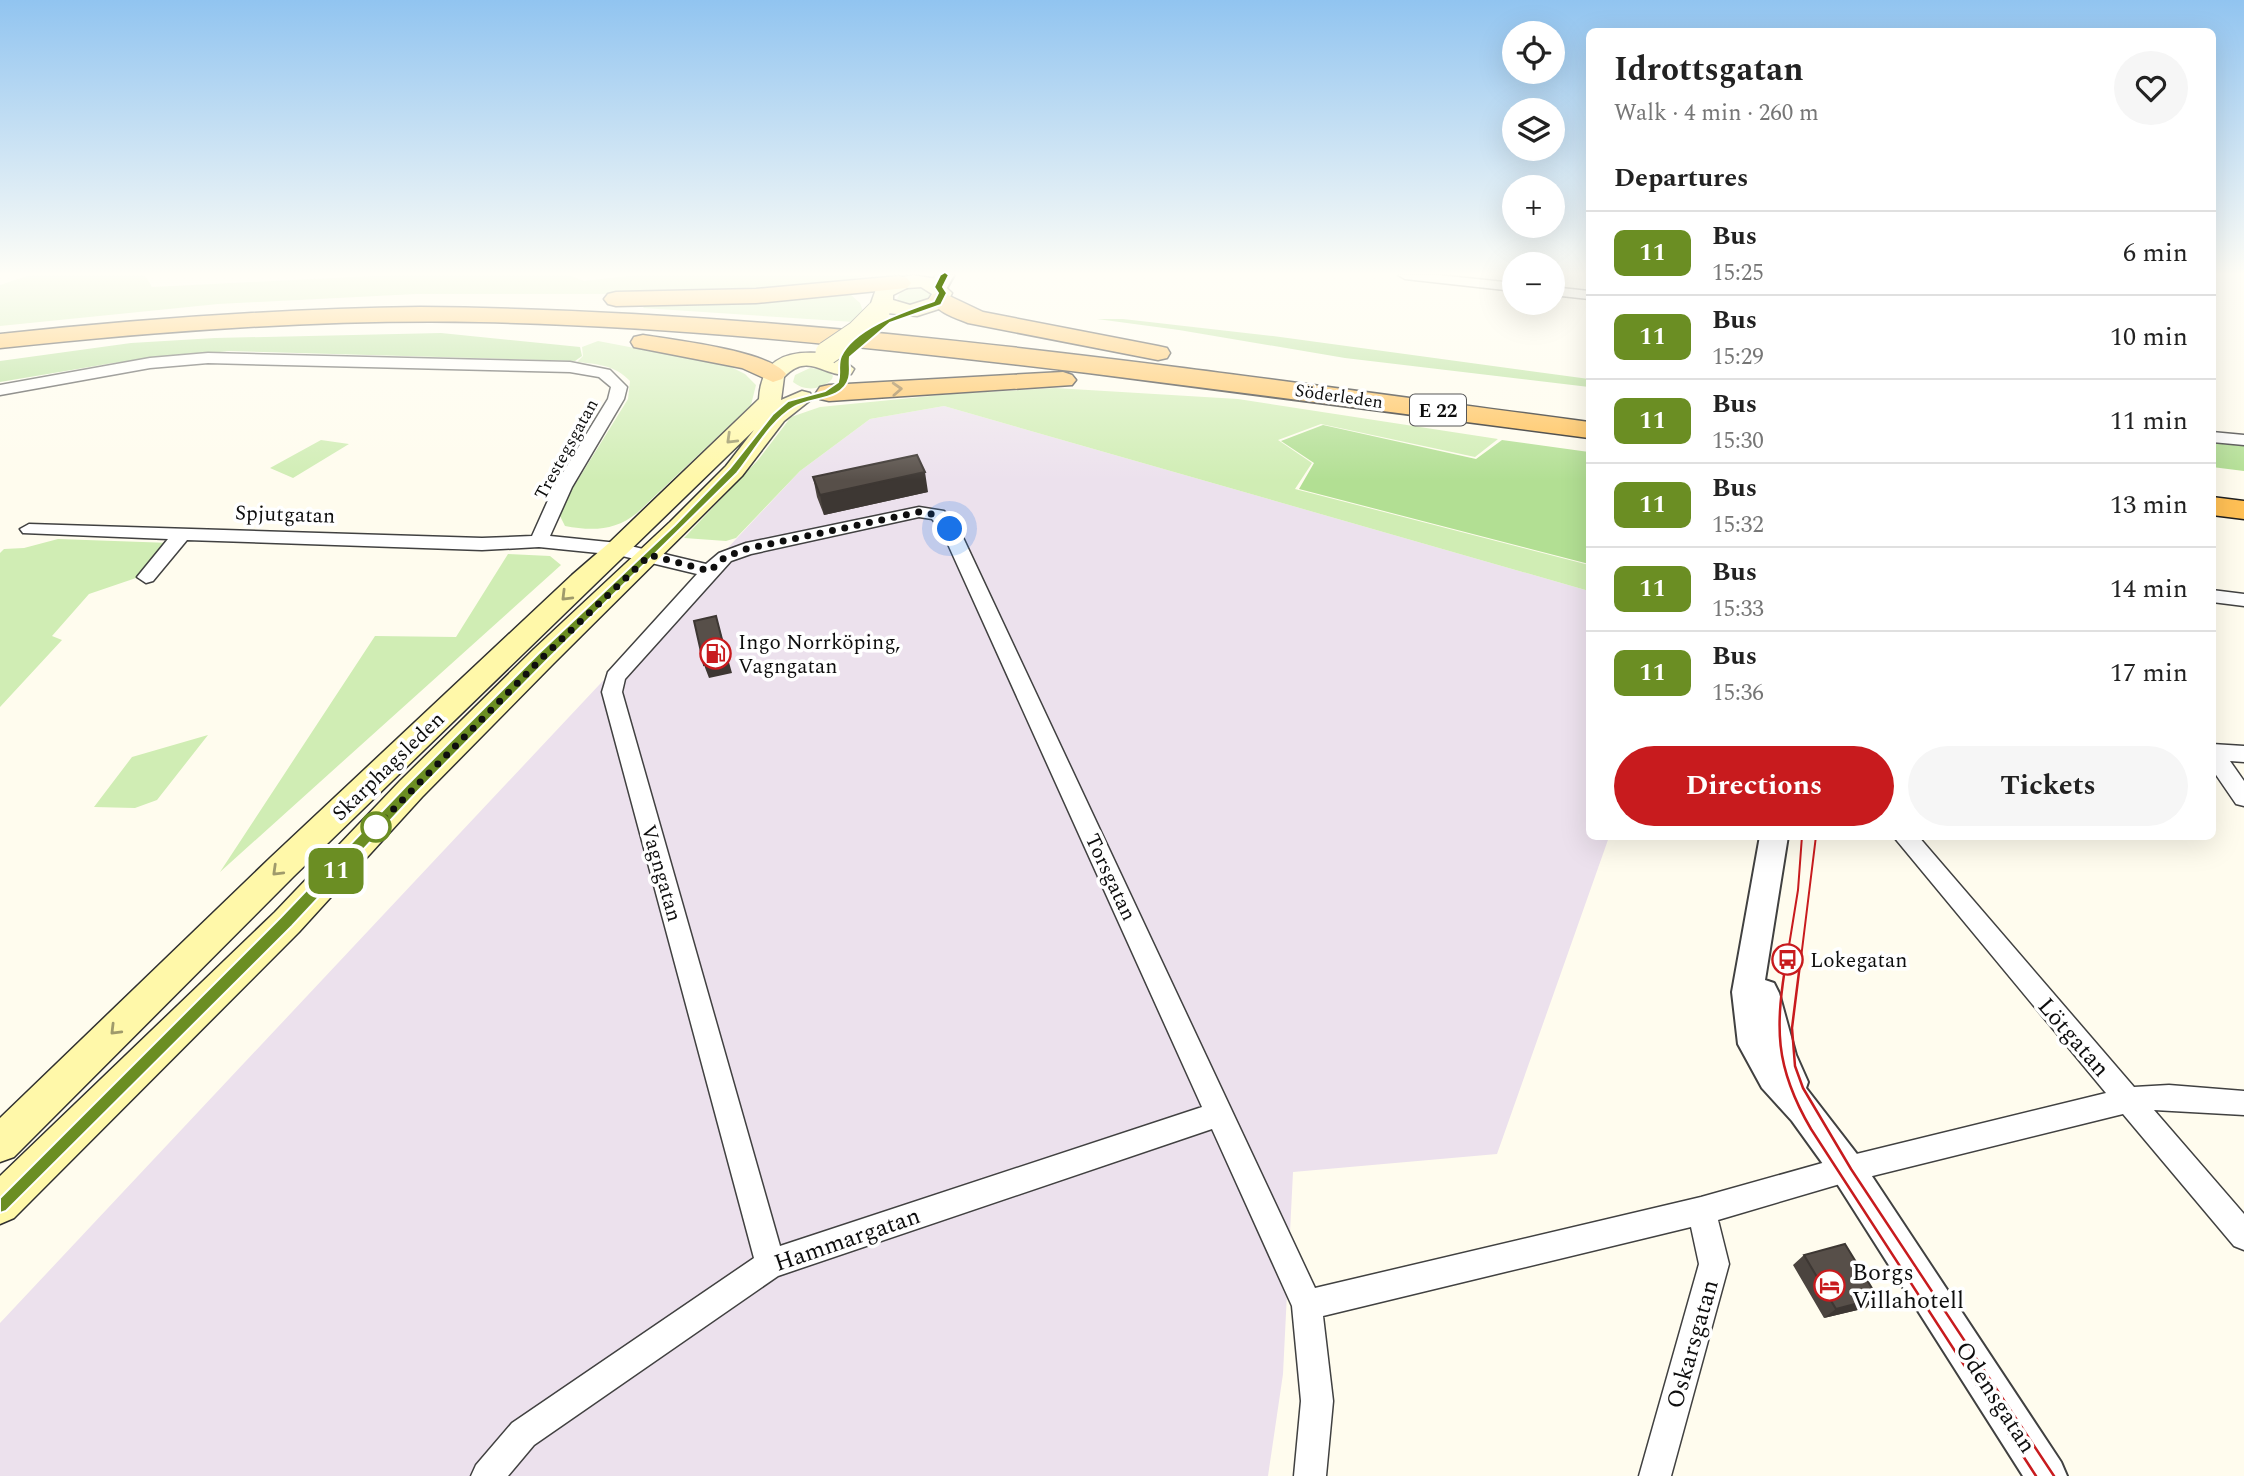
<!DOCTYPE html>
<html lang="en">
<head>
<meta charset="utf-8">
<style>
  body { margin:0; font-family:Spectral,serif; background:#f6f6f6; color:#222; height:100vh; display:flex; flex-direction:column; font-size:26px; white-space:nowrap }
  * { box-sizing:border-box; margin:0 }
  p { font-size:23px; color:#767676 }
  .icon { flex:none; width:38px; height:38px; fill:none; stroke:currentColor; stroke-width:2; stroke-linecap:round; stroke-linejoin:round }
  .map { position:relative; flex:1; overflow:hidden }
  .drawer { position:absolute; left:1586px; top:28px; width:630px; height:812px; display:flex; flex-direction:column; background:#fff; border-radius:10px; box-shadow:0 7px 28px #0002 }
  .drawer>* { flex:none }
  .badge { padding:0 14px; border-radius:10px; font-size:24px; line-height:46px }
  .controls { position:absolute; left:1502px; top:21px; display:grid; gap:14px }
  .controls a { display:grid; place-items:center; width:63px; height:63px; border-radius:50%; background:#fff; box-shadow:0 7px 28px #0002; font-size:35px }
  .you { position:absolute; width:35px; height:35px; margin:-18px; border:5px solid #fff; border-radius:50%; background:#1a73e8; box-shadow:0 0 0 10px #1a73e833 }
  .map>.badge { position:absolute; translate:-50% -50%; box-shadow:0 0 0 4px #fff }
  h2 { padding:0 28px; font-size:26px; line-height:63px }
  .round { display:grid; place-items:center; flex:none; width:74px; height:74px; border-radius:37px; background:#f6f6f6 }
  .headline { display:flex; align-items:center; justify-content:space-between; height:119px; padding:0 28px }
  h1 { font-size:33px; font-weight:700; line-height:52px }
  .button { display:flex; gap:14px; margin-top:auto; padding:14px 28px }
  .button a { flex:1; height:80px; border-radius:42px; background:#c81b1e; color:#fff; font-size:28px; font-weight:700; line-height:80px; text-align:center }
  .button a+a { background:#f6f6f6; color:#222 }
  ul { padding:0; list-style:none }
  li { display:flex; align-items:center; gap:21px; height:84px; padding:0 28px; border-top:2px solid #e0e0e0 }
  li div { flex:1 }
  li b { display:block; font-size:26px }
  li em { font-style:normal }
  li .badge { min-width:77px; font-weight:700; text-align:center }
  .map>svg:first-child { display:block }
  .industrial { fill:#ece1ed }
  .green { fill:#d0edb4 }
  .forest { fill:#b2df93 }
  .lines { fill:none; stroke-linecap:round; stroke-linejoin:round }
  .minor-casing { stroke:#414141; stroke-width:3 }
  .tertiary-casing { stroke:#414141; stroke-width:4 }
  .secondary-casing { stroke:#303030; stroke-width:3 }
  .trunk-casing { stroke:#1f1f1f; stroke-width:3 }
  .minor { fill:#fff; fill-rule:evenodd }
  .tertiary { fill:#fff; fill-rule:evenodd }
  .secondary { fill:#fff8a9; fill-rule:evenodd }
  .trunk { fill:#ffc055; fill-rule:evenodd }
  .tram-far1 { stroke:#c81b1e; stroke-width:2 }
  .tram { stroke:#c81b1e; stroke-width:2.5 }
  .secondary-bridge-casing { stroke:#303030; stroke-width:25; stroke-linecap:butt }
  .secondary-bridge { stroke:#fff8a9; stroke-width:23 }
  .wall { fill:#4b443f }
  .shaded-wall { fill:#3d3733 }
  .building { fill:#574f49; stroke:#3d3733; stroke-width:2 }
  .oneway { stroke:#937035 }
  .oneway2 { stroke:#9f9a6b }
  .line { fill:#6b8e23; stroke:#fff; stroke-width:2 }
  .walk { stroke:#0e0e0e; stroke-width:7; stroke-dasharray:0 12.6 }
  .stop-dot { fill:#fff; stroke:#6b8e23; stroke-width:3.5 }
  .labels { text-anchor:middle; stroke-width:7; stroke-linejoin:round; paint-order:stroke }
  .far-street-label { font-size:18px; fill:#0e0e0e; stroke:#fff }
  .shield { fill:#fff; stroke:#565656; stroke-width:2 }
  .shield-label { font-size:19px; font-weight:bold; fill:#0e0e0e }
  .street-label { font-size:21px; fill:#0e0e0e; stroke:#fff }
  .poi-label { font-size:21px; fill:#0e0e0e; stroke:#fff; text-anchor:start }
  .near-street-label { font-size:24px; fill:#0e0e0e; stroke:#fff }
  .near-poi-label { font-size:24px; fill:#0e0e0e; stroke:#fff; text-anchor:start }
</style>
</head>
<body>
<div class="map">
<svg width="2244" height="1476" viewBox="0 0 2244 1476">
  <rect width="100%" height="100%" fill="#fffcee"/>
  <!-- industrial -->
  <path class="industrial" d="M944,406L1589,591V836L1609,837L1497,1154L1293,1172L1283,1374L1268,1476H0V1323L800,471L870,419Z"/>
  <!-- green -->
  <path class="green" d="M30,275H145L152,287L392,275H569L584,281L636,275H878L862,276L840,285L677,294H416L218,304L0,326V285Z
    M917,287L932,294L930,299C918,303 908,307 897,299L901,291Z
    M851,295L860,303L863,311L854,322L643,308L646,304Z
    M598,341L729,366L745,374L756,385L751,405L637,513C615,531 592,531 565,526L558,512L628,399L630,381C615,365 597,364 577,362L583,356L582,347Z
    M810,368L828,370L833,376L832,379C822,390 805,392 793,382L795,375Z
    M1055,388L1238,399L1498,439L1475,457L1321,424L1278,440L1312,463L1295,489L1589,565V591L944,406L870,419L800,471L736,538L726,541L684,538L758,460L791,417L820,407L951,394Z
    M321,440L349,444L293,478L270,468Z
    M58,539L171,543L136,578L89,594L52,636L62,640L0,707V553L4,549L24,548Z
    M508,554L550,556L561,565L220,872L375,636L456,637Z
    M208,735L157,800L135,808L94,807L132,757Z"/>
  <!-- forest -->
  <path class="forest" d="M1097,319H1123L1273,336L1589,379V387L1345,358L1179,330Z
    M441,333L580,347L582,356L575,361L229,351L113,363L0,382V361L131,343L215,338Z
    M1323,425L1476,459L1502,440L1589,452V564L1299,489L1314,463L1281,441Z
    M2212,443L2244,446V471L2212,467Z"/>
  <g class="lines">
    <defs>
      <path id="minor" d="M1398,275H1438L1514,283V291L1405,279Z
        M1552,287L1589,291V299L1552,295Z
        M208,353L570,362L610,370L627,387L624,399L572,487L550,536L618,543L706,564L719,553L746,543L919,507L944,511L959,529L1315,1288L1701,1197L1840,1158L2106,1093L1893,836H1918L2134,1087L2169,1085L2244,1091V1115L2154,1110L2244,1214V1250L2234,1246L2123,1114L1840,1184L1718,1220L1729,1264L1671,1476H1639L1699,1264L1691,1227L1323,1316L1333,1401L1326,1476H1294L1301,1401L1292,1306L1212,1129L778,1276L534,1445L508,1476H471L476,1465L512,1423L754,1258L602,692L608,672L697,574L618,555L539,547L482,550L187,540L153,581L146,583L137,577L168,539L23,533L20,529L29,524L482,538L532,536L554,487L608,399L611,387L599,377L570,372L208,363L150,368L0,395V385L150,358ZM919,517L932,519L942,531L1202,1107L780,1246L622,692L625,679L731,561L751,554Z
        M2212,432L2244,435V445L2212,442Z
        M2212,590L2244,594V606L2212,602Z
        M2212,744L2244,746V762L2230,761L2244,781V806L2236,804L2212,769Z"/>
      <path id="tertiary" d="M936,275H954L945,291H933L930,287Z
        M1760,836H1788L1765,980L1774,983L1779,993L1796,1055L1808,1082L1806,1088L1860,1158L2061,1462L2067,1476H2023L1836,1182L1792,1121L1762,1088L1738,1044L1732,992Z"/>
      <path id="secondary" d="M913,275L937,279L952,293L945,307L917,316L887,313L878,318L871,316L868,312L876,289L889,280ZM921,287L932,294L929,299L910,305L893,300V295L907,288Z
        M818,353L843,360L854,369L851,374C826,380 810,350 784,377L781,400L802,391L810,393L813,398L784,421L742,476L554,663L422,797L299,932L14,1218L0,1224V1176L275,912L400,781L534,649L670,522L726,466L754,430L294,876L14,1157L0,1162V1118L270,858L572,575L609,543L759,399C761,362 782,351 818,353Z"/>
      <path id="trunk" d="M899,276L907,278L911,283L907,288L756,303L616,306L608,304L604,299L608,294L616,292L756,289Z
        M941,292L983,312L1158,346L1167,348L1170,353L1167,358L1158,360L968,323C953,317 939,313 929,299L933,294Z
        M420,307C811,310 1202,371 1589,422V438C1422,416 1255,394 1088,373C886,349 684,326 480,322C320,319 160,331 0,348V334C140,319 279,309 420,307Z
        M643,335C673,340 770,351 786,374L782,379L773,382L742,368L634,347L631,342L634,337Z
        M1063,372L1072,375L1076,380L1072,385L829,401L820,399L816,393L820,387L829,385Z
        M2212,497L2244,501V519L2212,515Z"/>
    </defs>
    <!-- minor casing -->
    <use href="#minor" class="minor-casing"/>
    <!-- tertiary casing -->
    <use href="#tertiary" class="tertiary-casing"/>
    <!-- secondary casing -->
    <use href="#secondary" class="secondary-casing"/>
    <!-- trunk casing -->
    <use href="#trunk" class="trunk-casing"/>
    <!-- minor -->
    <use href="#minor" class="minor"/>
    <!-- tertiary -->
    <use href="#tertiary" class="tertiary"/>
    <!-- secondary -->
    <use href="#secondary" class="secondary"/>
    <!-- trunk -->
    <use href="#trunk" class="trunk"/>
    <!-- tram-far1 -->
    <path class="tram-far1" d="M1787,958L1798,890L1802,836
      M1801,958L1816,836"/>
    <!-- tram -->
    <path class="tram" d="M1787,956C1775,1027 1774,1066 1811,1129L2036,1476
      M1801,956L1792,1028L1795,1066L1803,1088L1851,1169L2054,1476"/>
    <defs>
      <path id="secondary-bridge" d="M827,353L858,332L878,312"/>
    </defs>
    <!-- secondary-bridge casing -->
    <use href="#secondary-bridge" class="secondary-bridge-casing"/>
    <!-- secondary-bridge -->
    <use href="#secondary-bridge" class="secondary-bridge"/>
  </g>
  <!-- wall -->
  <path class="wall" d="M813,477L928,492L824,515L817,497Z
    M1804,1255L1866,1308L1824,1318L1793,1265Z"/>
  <!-- shaded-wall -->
  <path class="shaded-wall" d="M925,472L928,492L824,515L820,495Z
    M716,616L732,673L709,678L704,665Z
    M1878,1298L1866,1308L1824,1318L1836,1309Z"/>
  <!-- building -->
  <path class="building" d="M917,455L925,472L820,495L813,477Z
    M716,616L727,659L704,665L694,621Z
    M1845,1244L1878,1298L1836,1309L1804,1255Z"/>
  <!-- one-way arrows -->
  <defs><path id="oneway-chevron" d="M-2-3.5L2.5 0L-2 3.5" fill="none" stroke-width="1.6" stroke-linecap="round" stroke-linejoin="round" transform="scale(1.75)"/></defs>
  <use class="oneway" href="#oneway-chevron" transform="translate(897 389) rotate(-3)"/>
  <g class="oneway2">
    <use href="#oneway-chevron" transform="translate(731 439) rotate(136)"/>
    <use href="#oneway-chevron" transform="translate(566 596) rotate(135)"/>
    <use href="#oneway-chevron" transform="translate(277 871) rotate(136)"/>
    <use href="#oneway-chevron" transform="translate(115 1030) rotate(135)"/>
  </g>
  <!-- sky -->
  <linearGradient id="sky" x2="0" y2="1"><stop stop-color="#91c4f0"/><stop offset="0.57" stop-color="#fffef7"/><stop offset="1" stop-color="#fffef7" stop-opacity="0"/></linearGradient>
  <rect width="2244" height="481" fill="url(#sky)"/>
  <!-- line -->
  <path class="line" d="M945,272L949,275L943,287L947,293L941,305L890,323L850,357C849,364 851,372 849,378C843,401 810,397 794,407C770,421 754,452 737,473L548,659L416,793L292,926L6,1211L0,1213V1198L281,917L406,786L539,653L675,525L730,468L773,414L788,401L825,391L838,382C841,373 837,365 841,356C855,327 906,311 934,301L938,293L934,287L940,275Z"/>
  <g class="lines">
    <!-- walk -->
    <path class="walk" d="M376,827L544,656L650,555L710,571L725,557L746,549L919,512L938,515L950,529"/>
  </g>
  <!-- icons -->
  <defs>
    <symbol id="fuel-ring" viewBox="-11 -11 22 22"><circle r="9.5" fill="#fff" stroke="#c81b1e" stroke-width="1.5"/><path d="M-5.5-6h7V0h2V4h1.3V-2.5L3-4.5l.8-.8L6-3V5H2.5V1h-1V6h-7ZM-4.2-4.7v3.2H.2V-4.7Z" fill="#c81b1e"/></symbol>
    <symbol id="bus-ring" viewBox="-11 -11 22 22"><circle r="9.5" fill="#fff" stroke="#c81b1e" stroke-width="1.5"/><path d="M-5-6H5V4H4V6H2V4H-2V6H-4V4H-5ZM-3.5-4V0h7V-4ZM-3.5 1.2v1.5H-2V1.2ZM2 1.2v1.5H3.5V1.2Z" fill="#c81b1e"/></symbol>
    <symbol id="hotel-ring" viewBox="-11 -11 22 22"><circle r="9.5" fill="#fff" stroke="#c81b1e" stroke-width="1.5"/><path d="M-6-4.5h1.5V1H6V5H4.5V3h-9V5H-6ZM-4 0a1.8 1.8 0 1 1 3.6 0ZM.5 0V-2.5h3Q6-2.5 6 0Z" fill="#c81b1e"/></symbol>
  </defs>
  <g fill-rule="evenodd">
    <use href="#fuel-ring" x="698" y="636" width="35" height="35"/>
    <use href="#bus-ring" x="1770" y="942" width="35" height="35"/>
    <use href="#hotel-ring" x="1812" y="1268" width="35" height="35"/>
  </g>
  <!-- markers -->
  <circle class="stop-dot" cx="376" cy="827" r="14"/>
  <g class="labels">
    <!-- far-street labels -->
    <g class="far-street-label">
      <text transform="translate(1339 396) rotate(8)" y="6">Söderleden</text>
      <text transform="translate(566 449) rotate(-61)" y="6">Trestegsgatan</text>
    </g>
    <!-- shield labels -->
    <rect class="shield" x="1410" y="394.5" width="56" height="31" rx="5"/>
    <g class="shield-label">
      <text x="1438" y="417">E 22</text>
    </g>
    <!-- street labels -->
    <g class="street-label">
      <text transform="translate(285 514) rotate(2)" y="7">Spjutgatan</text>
      <text transform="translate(388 766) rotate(-44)" y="7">Skarphagsleden</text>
      <text transform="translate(662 873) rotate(74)" y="7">Vagngatan</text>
      <text transform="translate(1111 877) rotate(65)" y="7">Torsgatan</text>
    </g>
    <!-- poi labels -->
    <g class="poi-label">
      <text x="738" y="649">Ingo Norrköping,<tspan x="738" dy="24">Vagngatan</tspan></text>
      <text x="1810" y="967">Lokegatan</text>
    </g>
    <!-- near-street labels -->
    <g class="near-street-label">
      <text transform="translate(2074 1037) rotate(49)" y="8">Lötgatan</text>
      <text transform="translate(847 1239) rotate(-19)" y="8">Hammargatan</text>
      <text transform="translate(1692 1344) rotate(-74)" y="8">Oskarsgatan</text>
      <text transform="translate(1996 1397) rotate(57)" y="8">Odensgatan</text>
    </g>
    <!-- near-poi labels -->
    <g class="near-poi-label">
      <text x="1852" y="1280">Borgs<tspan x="1852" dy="28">Villahotell</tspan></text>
    </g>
  </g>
</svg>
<div class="controls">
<a><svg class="icon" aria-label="locate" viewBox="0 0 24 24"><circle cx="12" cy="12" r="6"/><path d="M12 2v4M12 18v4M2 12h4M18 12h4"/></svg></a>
<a><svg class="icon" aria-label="layers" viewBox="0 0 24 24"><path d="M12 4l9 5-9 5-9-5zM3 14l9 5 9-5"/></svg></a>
<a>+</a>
<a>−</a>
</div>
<div class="you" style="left:950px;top:529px"></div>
<b class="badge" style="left:336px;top:871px;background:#6b8e23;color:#fff">11</b>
<section class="drawer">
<div class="headline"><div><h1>Idrottsgatan</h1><p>Walk · 4 min · 260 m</p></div><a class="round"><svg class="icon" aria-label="heart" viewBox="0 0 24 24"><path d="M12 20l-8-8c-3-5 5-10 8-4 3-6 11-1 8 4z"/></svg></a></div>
<h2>Departures</h2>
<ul>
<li><span class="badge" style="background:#6b8e23;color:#fff">11</span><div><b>Bus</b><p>15:25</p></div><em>6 min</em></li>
<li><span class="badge" style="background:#6b8e23;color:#fff">11</span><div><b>Bus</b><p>15:29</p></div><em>10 min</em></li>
<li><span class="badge" style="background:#6b8e23;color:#fff">11</span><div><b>Bus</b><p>15:30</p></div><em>11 min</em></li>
<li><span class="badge" style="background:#6b8e23;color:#fff">11</span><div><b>Bus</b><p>15:32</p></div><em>13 min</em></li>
<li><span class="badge" style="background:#6b8e23;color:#fff">11</span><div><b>Bus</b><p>15:33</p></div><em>14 min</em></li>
<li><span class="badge" style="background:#6b8e23;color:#fff">11</span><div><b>Bus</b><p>15:36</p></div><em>17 min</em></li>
</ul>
<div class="button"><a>Directions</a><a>Tickets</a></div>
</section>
</div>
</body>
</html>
